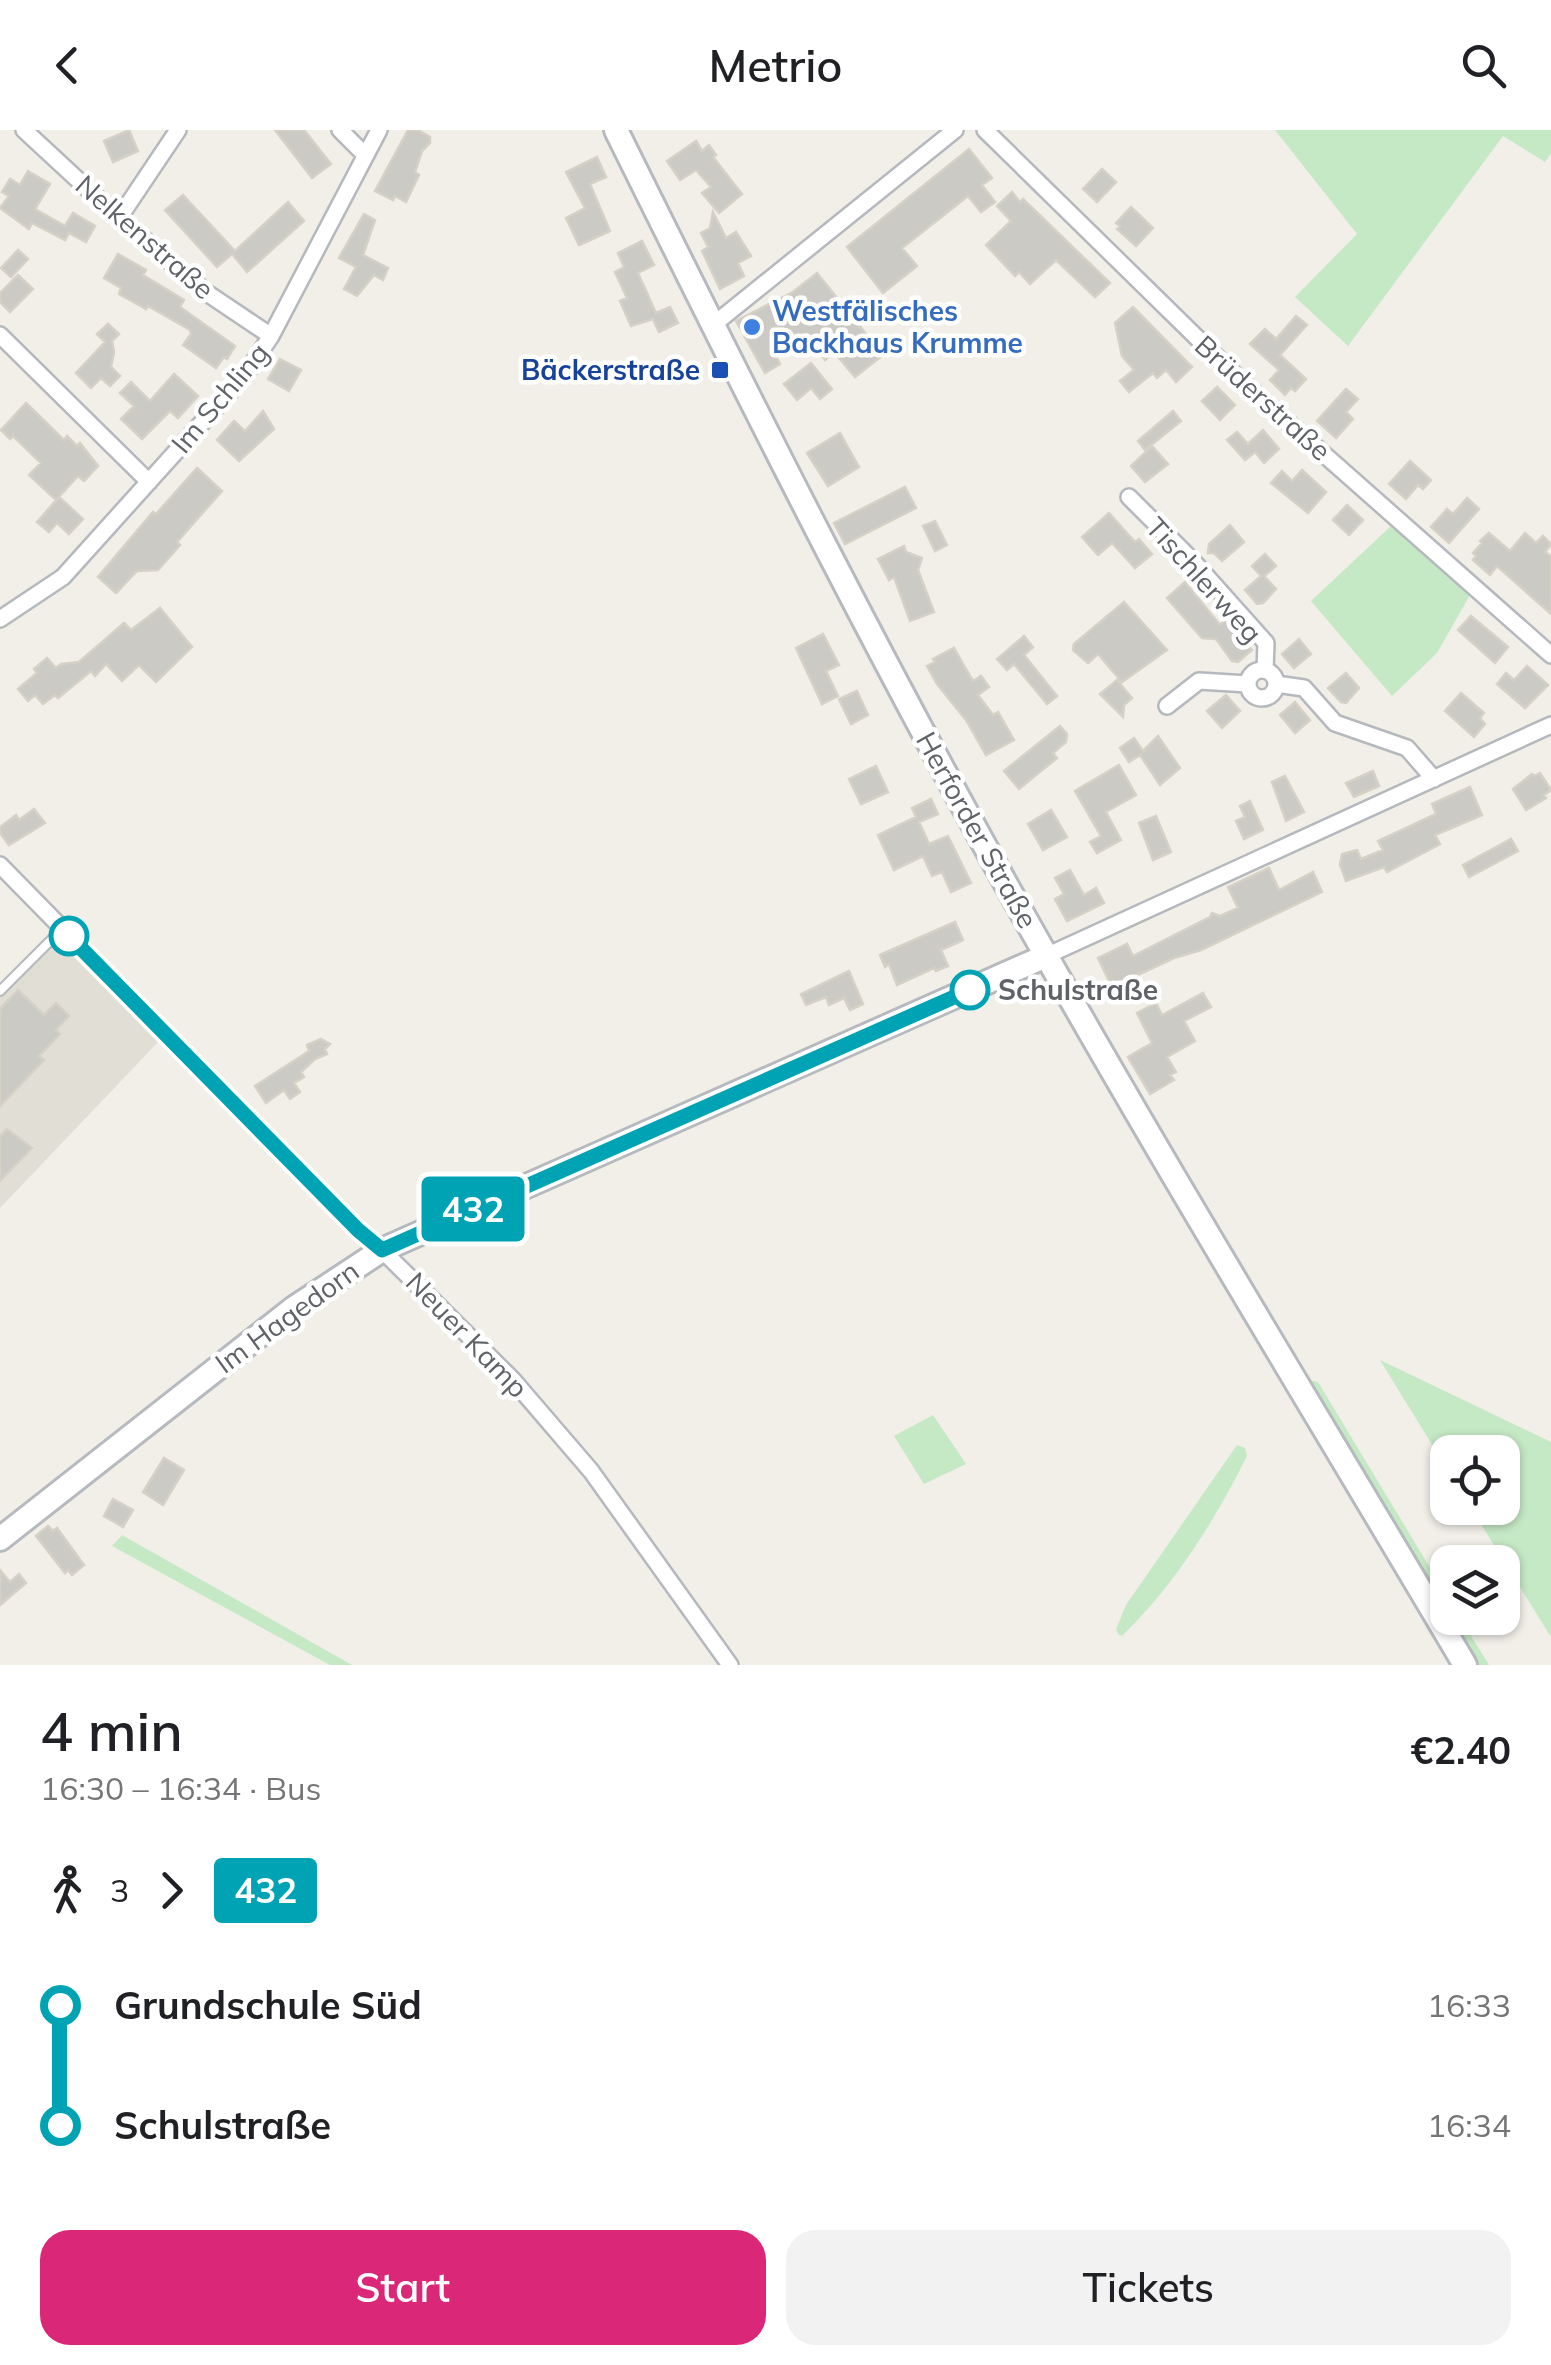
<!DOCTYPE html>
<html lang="en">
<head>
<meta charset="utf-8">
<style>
  body { margin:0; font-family:Mulish,sans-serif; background:#f2f2f2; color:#202124; height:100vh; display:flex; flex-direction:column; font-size:38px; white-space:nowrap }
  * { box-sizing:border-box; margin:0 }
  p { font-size:32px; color:#757577 }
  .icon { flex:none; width:55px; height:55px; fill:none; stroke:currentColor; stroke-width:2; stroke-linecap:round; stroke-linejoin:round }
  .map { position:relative; height:1535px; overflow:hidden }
  .panel { display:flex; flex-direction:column; background:#fff; flex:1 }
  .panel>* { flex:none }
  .badge { padding:0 20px; border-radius:8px; font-size:35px; line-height:65px }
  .tools { position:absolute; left:1430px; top:1305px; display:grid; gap:20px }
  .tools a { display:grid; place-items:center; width:90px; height:90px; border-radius:20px; background:#fff; box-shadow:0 2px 8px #0004; font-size:50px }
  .map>.badge { position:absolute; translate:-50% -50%; box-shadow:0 0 0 5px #fff }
  .legs { display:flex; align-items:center; gap:15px; height:110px; padding:0 40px; font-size:32px }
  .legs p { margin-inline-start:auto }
  .summary { display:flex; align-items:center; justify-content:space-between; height:170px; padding:0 40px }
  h1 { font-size:55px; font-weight:600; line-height:75px }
  .primary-button { display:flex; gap:20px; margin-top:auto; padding:20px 40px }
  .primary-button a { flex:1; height:115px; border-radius:30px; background:#db2777; color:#fff; font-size:40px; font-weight:600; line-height:115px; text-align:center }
  .primary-button a+a { background:#f2f2f2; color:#202124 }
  ul { padding:0 40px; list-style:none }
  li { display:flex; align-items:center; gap:35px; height:120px; font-size:38px }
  li i { display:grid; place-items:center; width:15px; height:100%; margin:0 12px; background:currentColor }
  li i::after { content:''; width:25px; height:25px; margin:-12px; border:8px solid; border-radius:50%; background:#fff }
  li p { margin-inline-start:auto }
  li:first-child i { background:linear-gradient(#0000 50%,currentColor 0) }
  li:last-child i { background:linear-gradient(currentColor 50%,#0000 0) }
  header { display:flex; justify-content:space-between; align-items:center; height:130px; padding:0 40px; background:#fff; font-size:45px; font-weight:600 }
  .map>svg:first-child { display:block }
  .education { fill:#e1ded6 }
  .green { fill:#c5e8c5 }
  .building { fill:#cccac5; stroke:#d6d1c6; stroke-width:2.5 }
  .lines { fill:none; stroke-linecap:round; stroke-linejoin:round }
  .lane-casing { stroke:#b5b8bc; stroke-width:12 }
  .street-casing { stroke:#b5b8bc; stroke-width:20 }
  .secondary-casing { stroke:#b6babf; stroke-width:28 }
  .lane { stroke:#fff; stroke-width:8 }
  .street { stroke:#fff; stroke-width:15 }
  .secondary { stroke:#fff; stroke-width:22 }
  .line-1-casing { stroke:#fff; stroke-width:22 }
  .line-1 { stroke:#00a3b4; stroke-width:15 }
  .shop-dot { fill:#3f7fe0; stroke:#fff; stroke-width:4 }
  .transit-dot { fill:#1a4fb4; stroke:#fff; stroke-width:4 }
  .stop-1-dot { fill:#fff; stroke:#00a3b4; stroke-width:5 }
  .labels { text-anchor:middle; stroke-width:9; stroke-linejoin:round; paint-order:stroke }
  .street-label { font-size:28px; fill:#5f6368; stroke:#fff }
  .shop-label { font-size:28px; font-weight:bold; fill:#366cbe; stroke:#fff; text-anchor:start }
  .transit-label { font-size:28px; font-weight:bold; fill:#164399; stroke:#fff; text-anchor:end }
  .stop-label { font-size:28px; font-weight:bold; fill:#5f6368; stroke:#fff; text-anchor:start }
</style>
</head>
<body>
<header><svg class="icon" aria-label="back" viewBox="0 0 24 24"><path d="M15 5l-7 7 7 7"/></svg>Metrio<svg class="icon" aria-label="search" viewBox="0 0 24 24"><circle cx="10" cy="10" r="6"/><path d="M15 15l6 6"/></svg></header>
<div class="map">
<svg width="1551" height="1535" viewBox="0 0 1551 1535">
  <rect width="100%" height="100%" fill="#f1efe8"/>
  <!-- education -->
  <path class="education" d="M52,801L160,910L0,1078V853Z"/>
  <!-- green -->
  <path class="green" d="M1275,0H1551V23L1545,32L1503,6L1348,216L1295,167L1357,104Z
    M1391,396L1470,465L1437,523L1392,566L1311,471Z
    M1163,1003L1309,1250L1318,1252L1447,1466L1448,1488H1460L1489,1535H1451L1138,1010Z
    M1380,1230L1551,1312V1507L1471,1378H1502V1322H1448L1447,1339Z
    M933,1285L966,1334L924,1354L894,1306Z
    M1237,1315L1245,1318L1247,1326C1215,1390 1174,1456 1122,1506L1118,1504L1116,1499L1126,1475Z
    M122,1405L352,1535H330L112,1416Z"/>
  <!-- building -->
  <path class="building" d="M129,0L138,21L113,32L104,11Z
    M275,0H304L331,34L312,48Z
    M408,0H418L430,7V13L422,21L415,42L419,45L406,72L395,66L393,70L375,61Z
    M696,11L702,21L709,15L716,25L713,27L742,64L719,83L702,63L711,57L696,40L680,50L667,31Z
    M969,19L992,48L982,55L995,72L981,82L968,66L902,118L917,136L883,163L847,117Z
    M597,27L606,47L590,54L610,101L579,115L566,88L585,78L566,42Z
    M1102,39L1116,52L1097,72L1083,59Z
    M28,41L50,54L35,79L65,96L73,83L95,96L86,112L69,103L65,110L32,93L29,99L0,78L9,66L2,62L10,49L20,55Z
    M1012,62L1020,72L1023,69L1110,153L1095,167L1056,130L1030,154L1019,142L1015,146L986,115L1011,91L997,76Z
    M183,65L235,121L288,72L304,91L247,142L232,124L217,137L165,80Z
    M1131,77L1153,98L1136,116L1117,99L1120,96L1116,93Z
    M713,82L726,108L736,102L751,126L738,133L744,146L720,159L702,121L708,117L701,103L710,98Z
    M364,84L375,90L363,125L388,138L383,150L374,145L357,166L344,159L356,137L339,128Z
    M642,111L654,135L638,143L656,183L670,177L678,193L659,202L653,189L631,196L620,171L627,168L615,142L624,137L618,123Z
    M18,120L28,129L11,147L1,138Z
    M118,124L146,140L143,145L184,170L180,177L235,216L227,229L224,227L216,238L183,215L191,204L190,200L148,176L146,179L119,164L121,158L104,148Z
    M817,143L883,225L855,247L834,222L825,230L807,204L774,222L780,234L765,243L736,191L793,162Z
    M18,145L33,159L10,182L0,172V163Z
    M1133,177L1192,237L1176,252L1166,240L1157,248L1153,243L1129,262L1120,251L1134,240L1122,226L1115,193Z
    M1296,186L1307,195L1280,225L1306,249L1295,261L1291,258L1285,265L1270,250L1279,240L1250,214L1265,199L1276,209Z
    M108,194L119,204L112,211L114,222L111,237L120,246L110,256L101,248L91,258L76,243L105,212L97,204Z
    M280,229L301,240L289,261L268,249Z
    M811,233L832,259L820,269L811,258L797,270L784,254Z
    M174,244L198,266L178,288L170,281L142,309L121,289L134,276L120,263L131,252L150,271Z
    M1217,257L1235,275L1220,290L1202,271Z
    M1346,259L1358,269L1346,282L1353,289L1336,308L1317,291Z
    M26,273L64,310L67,306L77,316L80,313L98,336L84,351L78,346L56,370L29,345L41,333L13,306L10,309L1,300Z
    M263,281L274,299L239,331L217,310L234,291L245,301Z
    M1173,281L1181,291L1145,320L1138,311Z
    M1263,300L1279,319L1264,333L1255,322L1245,330L1227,310L1237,302L1248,314Z
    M840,303L859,337L828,356L807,323Z
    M1152,316L1168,334L1145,352L1131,336Z
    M1410,331L1431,350L1423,359L1418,355L1406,369L1389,354Z
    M197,338L222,361L177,412L180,415L158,440L137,441L116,463L98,447L153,382L156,384Z
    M1302,340L1326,362L1308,383L1271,353L1282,341L1292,351Z
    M905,357L916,378L845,414L834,393Z
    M59,367L83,389L69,404L57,393L49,402L37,392Z
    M1467,368L1479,379L1449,413L1431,397L1447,379L1453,384Z
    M1347,375L1363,390L1349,405L1333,390Z
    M1109,383L1135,412L1139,409L1152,424L1135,438L1112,413L1098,425L1082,407Z
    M935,391L947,415L935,421L923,396Z
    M1230,395L1244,412L1222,431L1214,423H1208L1209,414Z
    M1489,403L1510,421L1525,403L1536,413L1543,406L1551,414L1545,422L1551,426V484L1497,436L1490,445L1473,430L1476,426L1473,423L1482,413L1480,411Z
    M904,416L906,422L922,428L918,440L934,482L910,491L894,447L889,450L878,429Z
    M1265,424L1276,436L1264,446L1276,459L1263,473L1257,474L1245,460L1261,446L1252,436Z
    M1185,452L1220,495L1225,490L1252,520L1238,532L1232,531L1216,509L1202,508L1167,468Z
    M1124,472L1167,520L1122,552L1098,524L1088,533L1073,520L1074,514Z
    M160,478L192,517L156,552L139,535L122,551L106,534L95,546L91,541L58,568L55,565L43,574L35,565L28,571L18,559L37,543L34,539L47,528L56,538L61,534L79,532L124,493L131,500Z
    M1471,486L1508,517L1495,533L1458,500Z
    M823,504L839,535L826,541L838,566L822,574L796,518Z
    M1024,506L1033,517L1024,525L1057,566L1047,574L1014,534L1007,540L997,529Z
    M1299,509L1311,524L1294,538L1282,524Z
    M954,518L973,551L981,546L989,557L978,565L993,585L998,582L1014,610L986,625L966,590L937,554L927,536L935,532L933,529Z
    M1527,536L1548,555L1525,578L1497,554L1506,543L1514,550Z
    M1346,543L1359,558L1346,573L1341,572L1328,558Z
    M1117,550L1132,568L1124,575L1123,587L1100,564Z
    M857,561L868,585L851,594L839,569Z
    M1461,563L1484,583L1480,588L1485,594L1474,607L1445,581Z
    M1226,565L1240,581L1222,598L1207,581Z
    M1295,572L1310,590L1295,603L1280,585Z
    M1060,596L1067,604L1066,612L1053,623L1057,628L1019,659L1004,641Z
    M1158,606L1180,638L1160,655L1140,625L1129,632L1120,618L1134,608L1143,621Z
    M1119,635L1136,665L1106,682L1121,710L1097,723L1090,712L1101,706L1075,661Z
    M876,636L888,662L861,674L849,649Z
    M1373,641L1379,656L1354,667L1346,653Z
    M1540,643L1551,660L1544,665L1546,668L1526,680L1513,659L1532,644L1534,646Z
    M1285,646L1304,682L1286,691L1272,652Z
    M1470,657L1482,685L1435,705L1440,714L1387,742L1384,737L1346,751L1340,735L1342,724L1357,720L1361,729L1383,720L1378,711L1436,684L1432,674Z
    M931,669L938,684L919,692L929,714L948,706L971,753L951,762L942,742L932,746L923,726L894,740L878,705L916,687L912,678Z
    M1250,671L1263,700L1244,709L1236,691L1245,687L1240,676Z
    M34,679L45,693L9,715L0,703V697L16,685L19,690Z
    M1051,680L1067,707L1043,720L1028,694Z
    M1156,686L1171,722L1153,730L1139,693Z
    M1511,709L1518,721L1469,747L1463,735Z
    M1269,738L1279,760L1313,742L1322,762L1201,820L1174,828L1112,857L1098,828L1127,814L1133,826L1210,787L1212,783L1220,786L1238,778L1228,757Z
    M1070,740L1084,765L1096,758L1104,773L1067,791L1055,769L1064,764L1055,748Z
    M955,792L963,810L941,820L948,836L936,841L934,838L897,855L889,834L885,837L880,825Z
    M849,841L863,874L850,880L844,868L829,875L826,867L806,875L801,864Z
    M18,860L44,885L56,873L69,886L56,900L60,904L39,926L44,930L0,976V879Z
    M1203,863L1211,877L1184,891L1195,911L1167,927L1176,942L1170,945L1174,950L1150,964L1128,927L1152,913L1137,883L1156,873L1162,885Z
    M321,909L330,914L325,919L327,924L315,929L301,942L304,947L294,953L300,962L290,969L284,960L266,973L255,956L309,921L307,915Z
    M7,999L32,1018L0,1051V1006Z
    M164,1328L184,1340L163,1375L143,1362Z
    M113,1369L133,1380L123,1397L104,1386Z
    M48,1396L53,1401L57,1398L84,1435L72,1445L68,1440L65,1443L36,1406Z
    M0,1440L10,1452L19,1444L26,1453L0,1475Z"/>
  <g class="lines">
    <defs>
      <path id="lane" d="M0,861L62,799"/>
      <path id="street" d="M24,0L119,88L207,163L271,206
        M340,0L365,25
        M985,0L1240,250L1551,525
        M119,88L178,0
        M713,195L955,0
        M0,205L149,352
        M1129,367L1191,429L1266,513L1265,540
        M0,489L63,447L245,245L271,206L379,0
        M1248 554a14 14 0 1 1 28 0a14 14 0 1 1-28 0Z
        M1276,554L1304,558L1335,593L1407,618L1434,649
        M1167,576L1199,551L1248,554
        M0,735L358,1100L382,1120L512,1249L591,1341L730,1535
        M1046,826L1551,595"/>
      <path id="secondary" d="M616,0C754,279 894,558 1048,829C1183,1067 1326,1300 1465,1535
        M0,1409L294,1178L382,1120L1046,826"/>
    </defs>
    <!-- lane casing -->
    <use href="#lane" class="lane-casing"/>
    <!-- street casing -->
    <use href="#street" class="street-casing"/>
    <!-- secondary casing -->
    <use href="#secondary" class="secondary-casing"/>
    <!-- lane -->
    <use href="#lane" class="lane"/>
    <!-- street -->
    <use href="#street" class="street"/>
    <!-- secondary -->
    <use href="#secondary" class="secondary"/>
  </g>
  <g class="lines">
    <defs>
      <path id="line-1" d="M69,806L358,1100L382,1120L970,860"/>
    </defs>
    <!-- line-1 casing -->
    <use href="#line-1" class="line-1-casing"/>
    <!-- line-1 -->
    <use href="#line-1" class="line-1"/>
  </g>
  <!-- markers -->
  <circle class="shop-dot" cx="752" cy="197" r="10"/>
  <rect class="transit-dot" x="710" y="230" width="20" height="20" rx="5"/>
  <g class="stop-1-dot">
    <circle cx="69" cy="806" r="18"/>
    <circle cx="970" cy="860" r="18"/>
  </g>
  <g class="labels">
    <!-- street labels -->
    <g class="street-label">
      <text transform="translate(145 107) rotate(41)" y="10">Nelkenstraße</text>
      <text transform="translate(220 268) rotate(-50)" y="10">Im Schling</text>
      <text transform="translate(1263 268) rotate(42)" y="10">Brüderstraße</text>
      <text transform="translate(1204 450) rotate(48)" y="10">Tischlerweg</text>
      <text transform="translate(977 700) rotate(61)" y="10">Herforder Straße</text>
      <text transform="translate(287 1187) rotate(-36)" y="10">Im Hagedorn</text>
      <text transform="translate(467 1205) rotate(46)" y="10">Neuer Kamp</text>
    </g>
    <!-- shop labels -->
    <g class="shop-label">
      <text x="772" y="191">Westfälisches<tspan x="772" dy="32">Backhaus Krumme</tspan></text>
    </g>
    <!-- transit labels -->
    <g class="transit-label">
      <text x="700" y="250">Bäckerstraße</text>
    </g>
    <!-- stop labels -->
    <g class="stop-label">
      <text x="998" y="870">Schulstraße</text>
    </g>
  </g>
</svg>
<div class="tools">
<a><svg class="icon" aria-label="locate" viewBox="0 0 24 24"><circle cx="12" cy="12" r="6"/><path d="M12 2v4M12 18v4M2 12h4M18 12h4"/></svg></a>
<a><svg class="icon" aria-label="layers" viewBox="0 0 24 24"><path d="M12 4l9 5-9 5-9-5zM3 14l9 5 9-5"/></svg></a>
</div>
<b class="badge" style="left:473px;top:1079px;background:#00a3b4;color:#fff">432</b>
</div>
<section class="panel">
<div class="summary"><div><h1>4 min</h1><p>16:30 – 16:34 · Bus</p></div><b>€2.40</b></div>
<div class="legs"><svg class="icon" aria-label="walk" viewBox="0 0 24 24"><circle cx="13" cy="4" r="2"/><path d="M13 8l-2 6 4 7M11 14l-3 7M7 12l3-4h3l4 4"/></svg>3<svg class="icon" aria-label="forward" viewBox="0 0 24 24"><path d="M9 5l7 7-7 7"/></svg><b class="badge" style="background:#00a3b4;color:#fff">432</b></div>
<ul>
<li><i style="color:#00a3b4"></i><b>Grundschule Süd</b><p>16:33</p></li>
<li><i style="color:#00a3b4"></i><b>Schulstraße</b><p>16:34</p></li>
</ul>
<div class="primary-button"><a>Start</a><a>Tickets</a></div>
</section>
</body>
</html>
